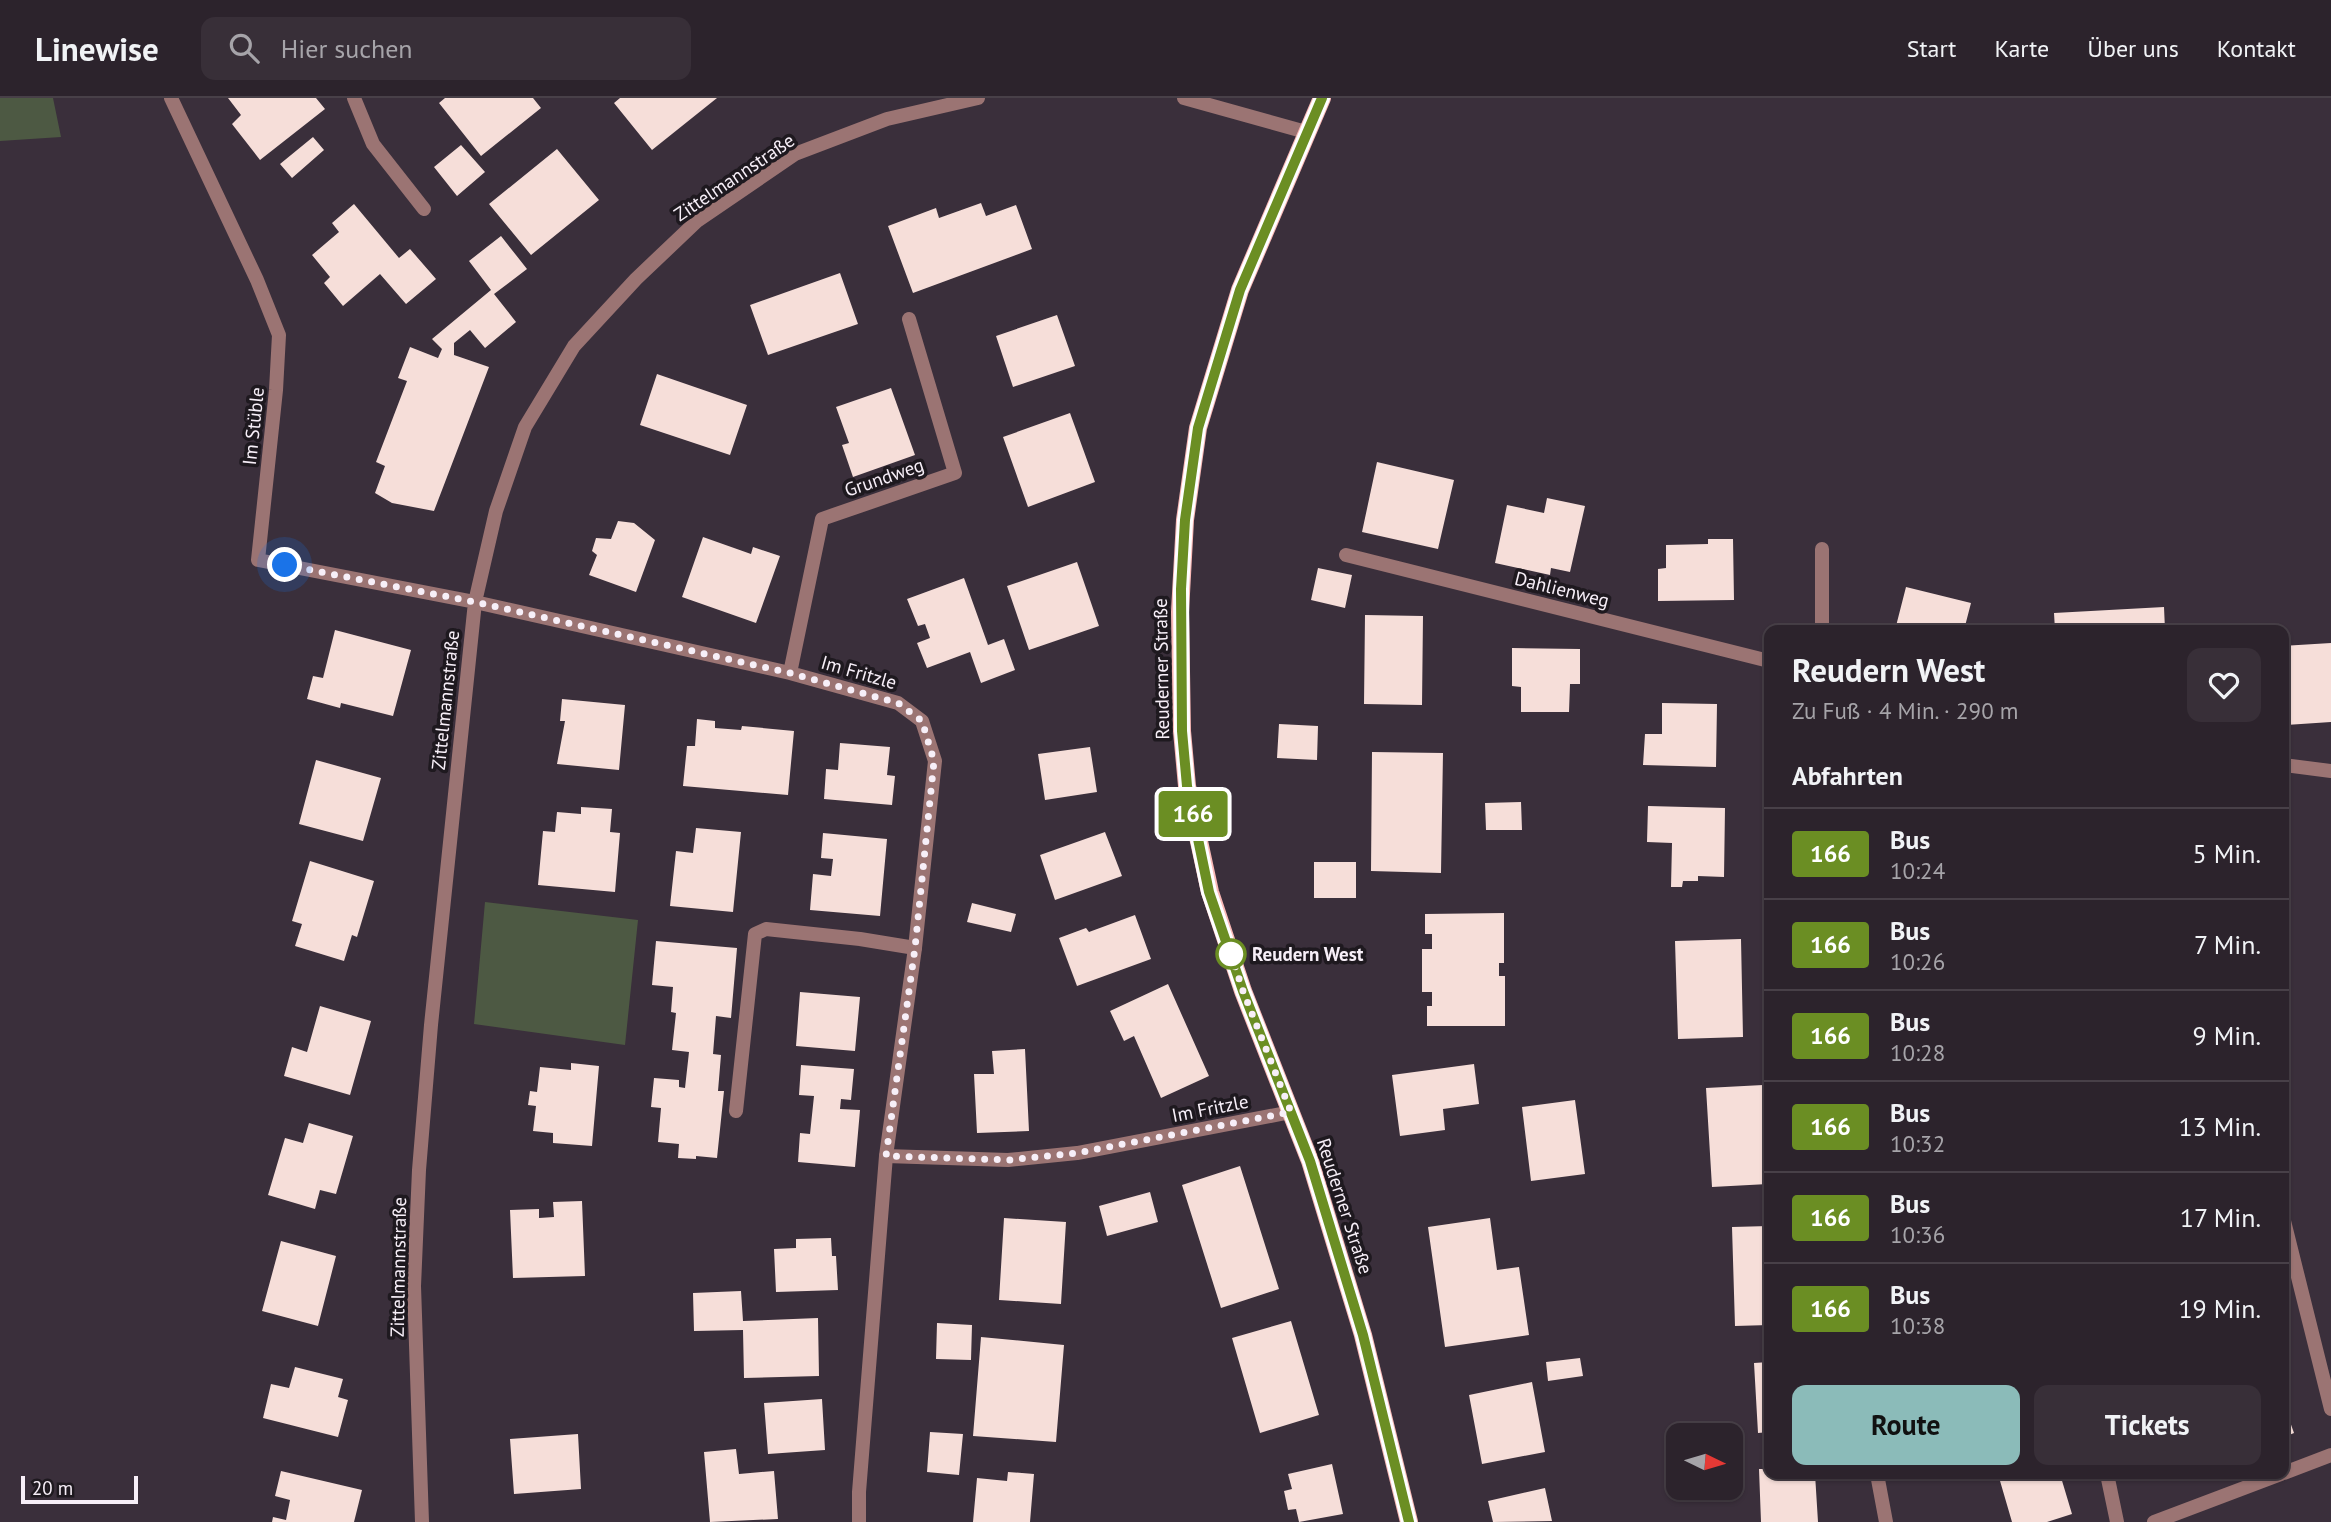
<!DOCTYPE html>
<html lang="de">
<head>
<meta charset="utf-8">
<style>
  body { margin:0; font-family:"PT Sans",sans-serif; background:#382f38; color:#f1f3f6; height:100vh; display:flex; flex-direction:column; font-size:26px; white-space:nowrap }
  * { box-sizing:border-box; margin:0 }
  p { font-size:23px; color:#a6a4a9 }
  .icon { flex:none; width:38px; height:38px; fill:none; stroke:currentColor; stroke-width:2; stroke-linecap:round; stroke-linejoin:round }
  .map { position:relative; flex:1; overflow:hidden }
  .details { position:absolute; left:1764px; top:527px; width:525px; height:854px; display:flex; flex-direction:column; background:#2c232c; border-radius:14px; box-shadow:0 2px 5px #0004,0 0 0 2px #484048 }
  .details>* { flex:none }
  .badge { padding:0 14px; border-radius:5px; font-size:24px; line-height:46px }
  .needle { width:46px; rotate:95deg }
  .tools { position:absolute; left:1666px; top:1325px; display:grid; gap:14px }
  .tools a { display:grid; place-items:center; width:77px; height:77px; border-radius:14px; background:#2c232c; box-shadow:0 2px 5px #0004,0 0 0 2px #484048; font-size:35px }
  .scale { position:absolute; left:21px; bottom:18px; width:117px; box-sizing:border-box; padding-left:7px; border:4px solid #f7eff8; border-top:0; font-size:19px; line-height:24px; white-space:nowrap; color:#f7eff8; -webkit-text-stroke:5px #1e191f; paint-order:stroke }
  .you { position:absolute; width:35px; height:35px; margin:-18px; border:5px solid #fff; border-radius:50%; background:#1a73e8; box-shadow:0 0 0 10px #1a73e833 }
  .map>.badge { position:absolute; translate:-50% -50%; box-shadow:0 0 0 4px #fff }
  h2 { padding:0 28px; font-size:26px; line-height:63px }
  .round { display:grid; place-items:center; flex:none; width:74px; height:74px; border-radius:14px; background:#382f38 }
  .summary { display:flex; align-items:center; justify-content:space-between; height:119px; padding:0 28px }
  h1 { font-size:33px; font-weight:700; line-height:52px }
  .cta { display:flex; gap:14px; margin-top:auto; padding:14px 28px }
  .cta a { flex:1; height:80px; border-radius:14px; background:#8bbbb9; color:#111; font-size:28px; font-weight:700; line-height:80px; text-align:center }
  .cta a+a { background:#382f38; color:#f1f3f6 }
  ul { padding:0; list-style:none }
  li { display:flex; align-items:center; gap:21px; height:91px; padding:0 28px; border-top:2px solid #484048 }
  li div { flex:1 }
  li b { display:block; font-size:26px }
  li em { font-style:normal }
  li .badge { min-width:77px; font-weight:700; text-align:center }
  header { display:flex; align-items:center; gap:42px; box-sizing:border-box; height:98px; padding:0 35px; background:#2c232c; border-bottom:2px solid #484048 }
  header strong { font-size:33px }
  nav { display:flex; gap:38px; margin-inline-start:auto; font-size:24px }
  .search { width:490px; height:63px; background:#382f38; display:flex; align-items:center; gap:18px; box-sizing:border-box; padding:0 24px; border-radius:14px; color:#a6a4a9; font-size:26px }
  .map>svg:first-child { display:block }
  .green { fill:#4d5943 }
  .building { fill:#f6ded9 }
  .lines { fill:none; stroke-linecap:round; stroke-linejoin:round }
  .lane { stroke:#9b7473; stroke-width:14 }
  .street { stroke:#9b7473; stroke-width:14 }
  .primary { stroke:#f9b9b6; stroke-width:18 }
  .line-casing { stroke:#fff; stroke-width:16 }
  .line { stroke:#6b8e23; stroke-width:10 }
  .walk { stroke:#f7eff8; stroke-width:7; stroke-dasharray:0 12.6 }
  .stop-dot { fill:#fff; stroke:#6b8e23; stroke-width:3.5 }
  .labels { text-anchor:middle; stroke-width:7; stroke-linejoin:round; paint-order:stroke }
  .street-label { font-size:19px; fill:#f7eff8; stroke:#1e191f }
  .stop-label { font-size:19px; font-weight:bold; fill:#f7eff8; stroke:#1e191f; text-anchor:start }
</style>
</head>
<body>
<header>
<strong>Linewise</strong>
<div class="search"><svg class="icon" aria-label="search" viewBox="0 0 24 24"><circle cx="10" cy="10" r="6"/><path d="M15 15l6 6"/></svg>Hier suchen</div>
<nav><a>Start</a><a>Karte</a><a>Über uns</a><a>Kontakt</a></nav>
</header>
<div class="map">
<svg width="2331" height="1424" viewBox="0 0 2331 1424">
  <rect width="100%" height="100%" fill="#3a2f3b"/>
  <!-- green -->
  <path class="green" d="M0,0H53L61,39L0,43Z
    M485,804L638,822L625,947L474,926Z"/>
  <!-- building -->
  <path class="building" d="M228,0H316L325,11L260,62L232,26L241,17Z
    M445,0H533L541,10L481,58L439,5Z
    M620,0H717L652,52L614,5Z
    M313,39L324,52L292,80L280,66Z
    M461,47L485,74L457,98L434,69Z
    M557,51L599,102L531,157L489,106Z
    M981,105L986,118L1016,107L1032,151L913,195L888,128L936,110L939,120Z
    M354,106L399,160L410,151L436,181L406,206L380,176L343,208L324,185L330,179L312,157L339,134L332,125Z
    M501,138L527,171L494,196L516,224L485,250L470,232L454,245V257L489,269L434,413L392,405L375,395L385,368L376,364L407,283L398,280L410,249L438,260L442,251L432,241L491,192L469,163Z
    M840,175L858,226L768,257L750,207Z
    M1057,217L1075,268L1013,289L996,238Z
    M657,276L747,307L730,357L640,327Z
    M891,290L915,357L853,379L842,347L849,345L836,309Z
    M1070,315L1095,384L1028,409L1003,339Z
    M1377,364L1454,382L1438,451L1362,434Z
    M1547,400L1585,408L1570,474L1551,470L1550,477L1495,465L1507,407L1544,415Z
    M618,423L634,425L655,442L636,494L589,477L597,457L592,453L596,440L611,441Z
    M703,439L751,456L753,449L780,458L756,525L682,499Z
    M1708,441H1733L1734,502L1658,503V471L1666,470V447L1708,446Z
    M1077,464L1099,528L1029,552L1007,488Z
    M1318,470L1352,477L1345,510L1311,502Z
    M964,480L988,547L1004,541L1015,572L981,585L970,554L927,570L917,545L930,540L925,526L918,528L907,501Z
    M1906,489L1971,505L1964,532H1895Z
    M2164,509L2165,532H2055L2054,515Z
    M1365,517L1423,518L1422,607L1364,606Z
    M335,532L411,552L393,618L341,605L340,610L307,601L313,578L323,580Z
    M2331,545V624L2286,627L2284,548Z
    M1512,550L1580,551V586H1570L1569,614H1521V589L1512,588Z
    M562,601L625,607L619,672L557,666L565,623H560Z
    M1662,605L1717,606L1716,669L1643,667L1645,636H1662Z
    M697,621L715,623V630L741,632L742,628L794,633L788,697L683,688L687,648H695Z
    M1279,626L1318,628L1317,662L1277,660Z
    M840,645L890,649L887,677L895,678L892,707L824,701L826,671L838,672Z
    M1090,649L1097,694L1045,702L1038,656Z
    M1372,654L1443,655L1441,775L1371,773Z
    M316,662L381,680L363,743L299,726Z
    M1521,704L1522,732H1486L1485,705Z
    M1648,708L1725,710L1724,779L1698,778V783H1683L1682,789H1671L1672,745L1647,744Z
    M581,709L612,711L610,734L620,735L615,794L538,787L543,733L555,734L557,714L581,716Z
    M696,730L741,734L733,814L670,808L676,753L693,755Z
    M1105,734L1122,778L1055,802L1040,757Z
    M823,735L887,741L880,818L810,812L813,776L831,778L833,761L821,760Z
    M310,763L374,783L357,839L352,837L344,863L295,848L302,826L292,823Z
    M1314,764H1356V800H1314Z
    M972,805L1016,816L1011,834L967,824Z
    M1504,815V865H1499V878H1505V928H1427V908H1432V894H1422V851H1432V836H1425V816Z
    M1135,817L1151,861L1077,888L1059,840L1086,830L1089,834Z
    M1741,841L1743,939L1678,941L1675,843Z
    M656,843L737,850L731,920L716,918L713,956L721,957L718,993H724L717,1060L696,1058V1061L678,1060L679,1046L658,1044L661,1010L651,1009L654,980L679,982V989L685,990L689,954L672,952L676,915L671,914L673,889L652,887Z
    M1168,886L1209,978L1161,1000L1134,938L1124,943L1110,913Z
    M800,894L860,899L855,953L796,948Z
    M320,908L371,923L350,997L284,978L292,949L307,954Z
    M1025,951L1029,1033L977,1035L974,976H994L992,953Z
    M571,965L599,968L592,1048L553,1045V1035L533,1033L536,1008L528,1007L530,993L537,994L540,969L571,972Z
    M1474,966L1479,1006L1443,1011L1445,1032L1400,1038L1392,977Z
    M801,967L854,971L851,1002L841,1001L840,1011L860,1012L855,1069L798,1064L800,1035L810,1036L814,998L799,997Z
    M1763,987L1768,1086L1712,1089L1706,990Z
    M1575,1002L1585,1076L1531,1083L1522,1009Z
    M309,1025L353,1038L336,1096L320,1092L315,1111L268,1097L285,1040L303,1045Z
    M1240,1068L1279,1191L1221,1210L1182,1087Z
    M1150,1094L1158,1124L1107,1138L1099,1108Z
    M582,1103L585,1178L513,1180L510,1112L539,1111V1120L554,1119L553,1104Z
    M1004,1120L1066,1124L1061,1206L999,1202Z
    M1490,1120L1497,1172L1519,1169L1529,1237L1445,1249L1428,1129Z
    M1769,1128V1227L1735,1228L1732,1129Z
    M831,1140L832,1158H836L838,1192L776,1194L774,1151L796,1150V1141Z
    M281,1143L336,1158L318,1228L262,1213Z
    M741,1193L743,1223L818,1220L819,1278L744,1280L743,1232L694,1233L693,1195Z
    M1291,1223L1319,1317L1260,1335L1232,1240Z
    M937,1225L972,1227L971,1262L936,1261Z
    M981,1239L1064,1247L1056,1344L973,1338Z
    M1580,1260L1583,1278L1548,1283L1546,1264Z
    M1769,1264V1334L1758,1335L1754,1265Z
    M295,1269L343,1281L338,1299L348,1302L338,1339L263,1320L271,1286L289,1290Z
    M1532,1284L1545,1354L1482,1366L1469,1297Z
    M822,1301L825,1352L768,1356L764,1305Z
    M2284,1307L2294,1335L2284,1339Z
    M930,1334L963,1336L959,1377L927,1374Z
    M578,1336L581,1391L514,1396L510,1341Z
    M736,1351L739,1376L774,1373L778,1421L710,1424L704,1354Z
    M1332,1366L1343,1416L1299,1424L1296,1411L1288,1412L1284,1393L1292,1391L1288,1376Z
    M1759,1371H1769V1376H1815L1818,1424H1761Z
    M281,1373L362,1392L354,1424H272L273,1419L286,1422L290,1402L275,1398Z
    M1008,1374L1034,1376L1030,1424H973L977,1380L1007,1383Z
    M1998,1376H2060L2072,1416L2047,1424H2012Z
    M1545,1390L1552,1423L1493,1424L1488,1403Z"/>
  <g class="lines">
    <!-- lane -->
    <path class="lane" d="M736,1013L755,836L766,831L860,841L915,850
      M886,1058L1008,1062L1077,1055L1291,1014"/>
    <!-- street -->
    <path class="street" d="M171,0L257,182L279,237L276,292L258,462L475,504L790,575L898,605L922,623L935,663L915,850L886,1058L859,1394V1424
      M354,0L373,46L424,111
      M1184,0L1306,34
      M1822,451V532
      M1346,457L1769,563
      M790,575L822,421L955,375L909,221
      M2284,667L2331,673
      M2284,1123L2331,1311
      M2284,1375L2331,1357
      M1877,1376L1886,1424
      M2107,1376L2117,1424
      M422,1424L414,1188L419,1072L431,927L475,504L496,413L525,329L574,248L636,181L697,123L795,56L887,21L978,0
      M2154,1424L2281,1376"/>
    <!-- primary -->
    <path class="primary" d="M1322,0L1240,192L1198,330L1185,422L1180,514L1182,633L1187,688L1210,794L1243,893L1310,1063L1363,1237L1409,1424"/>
  </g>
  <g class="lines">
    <defs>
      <path id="line" d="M1322,0L1240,192L1198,330L1185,422L1181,491L1182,633L1187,688L1209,794L1243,893L1310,1063L1363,1237L1409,1424"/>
    </defs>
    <!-- line casing -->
    <use href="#line" class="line-casing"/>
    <!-- line -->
    <use href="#line" class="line"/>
    <!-- walk -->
    <path class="walk" d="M285,467L475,504L790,575L898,605L922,623L934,663L915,850L886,1058L1009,1062L1077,1055L1291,1014L1243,893L1231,856"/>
  </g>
  <!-- markers -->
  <circle class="stop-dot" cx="1231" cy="856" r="14"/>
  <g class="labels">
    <!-- street labels -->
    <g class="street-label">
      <text transform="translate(734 79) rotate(-34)" y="7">Zittelmannstraße</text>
      <text transform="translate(253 328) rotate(-84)" y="7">Im Stüble</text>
      <text transform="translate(884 379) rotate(-19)" y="7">Grundweg</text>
      <text transform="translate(1562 491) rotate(14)" y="7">Dahlienweg</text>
      <text transform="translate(1161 571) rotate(-91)" y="7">Reuderner Straße</text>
      <text transform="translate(859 574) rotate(16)" y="7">Im Fritzle</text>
      <text transform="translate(445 602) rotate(-84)" y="7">Zittelmannstraße</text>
      <text transform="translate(1210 1010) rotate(-11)" y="7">Im Fritzle</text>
      <text transform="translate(1345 1108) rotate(72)" y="7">Reuderner Straße</text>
      <text transform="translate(398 1169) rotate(-89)" y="7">Zittelmannstraße</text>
    </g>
    <!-- stop labels -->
    <g class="stop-label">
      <text x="1252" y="863">Reudern West</text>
    </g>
  </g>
</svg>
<div class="tools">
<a><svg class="needle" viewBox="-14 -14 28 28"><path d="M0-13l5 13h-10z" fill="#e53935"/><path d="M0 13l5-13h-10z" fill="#a6a4a9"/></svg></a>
</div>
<div class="scale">20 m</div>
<div class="you" style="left:285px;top:467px"></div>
<b class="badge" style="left:1193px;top:716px;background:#6b8e23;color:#fff">166</b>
<section class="details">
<div class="summary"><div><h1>Reudern West</h1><p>Zu Fuß · 4 Min. · 290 m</p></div><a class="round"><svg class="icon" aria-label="heart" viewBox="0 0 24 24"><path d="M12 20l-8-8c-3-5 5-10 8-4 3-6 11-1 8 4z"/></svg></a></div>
<h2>Abfahrten</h2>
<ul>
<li><span class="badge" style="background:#6b8e23;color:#fff">166</span><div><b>Bus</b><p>10:24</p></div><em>5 Min.</em></li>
<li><span class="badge" style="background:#6b8e23;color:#fff">166</span><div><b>Bus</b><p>10:26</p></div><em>7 Min.</em></li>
<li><span class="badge" style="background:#6b8e23;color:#fff">166</span><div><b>Bus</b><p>10:28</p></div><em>9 Min.</em></li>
<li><span class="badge" style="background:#6b8e23;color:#fff">166</span><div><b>Bus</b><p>10:32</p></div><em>13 Min.</em></li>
<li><span class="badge" style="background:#6b8e23;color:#fff">166</span><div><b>Bus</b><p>10:36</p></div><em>17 Min.</em></li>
<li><span class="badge" style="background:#6b8e23;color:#fff">166</span><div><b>Bus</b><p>10:38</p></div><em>19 Min.</em></li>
</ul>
<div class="cta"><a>Route</a><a>Tickets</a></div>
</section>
</div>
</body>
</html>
